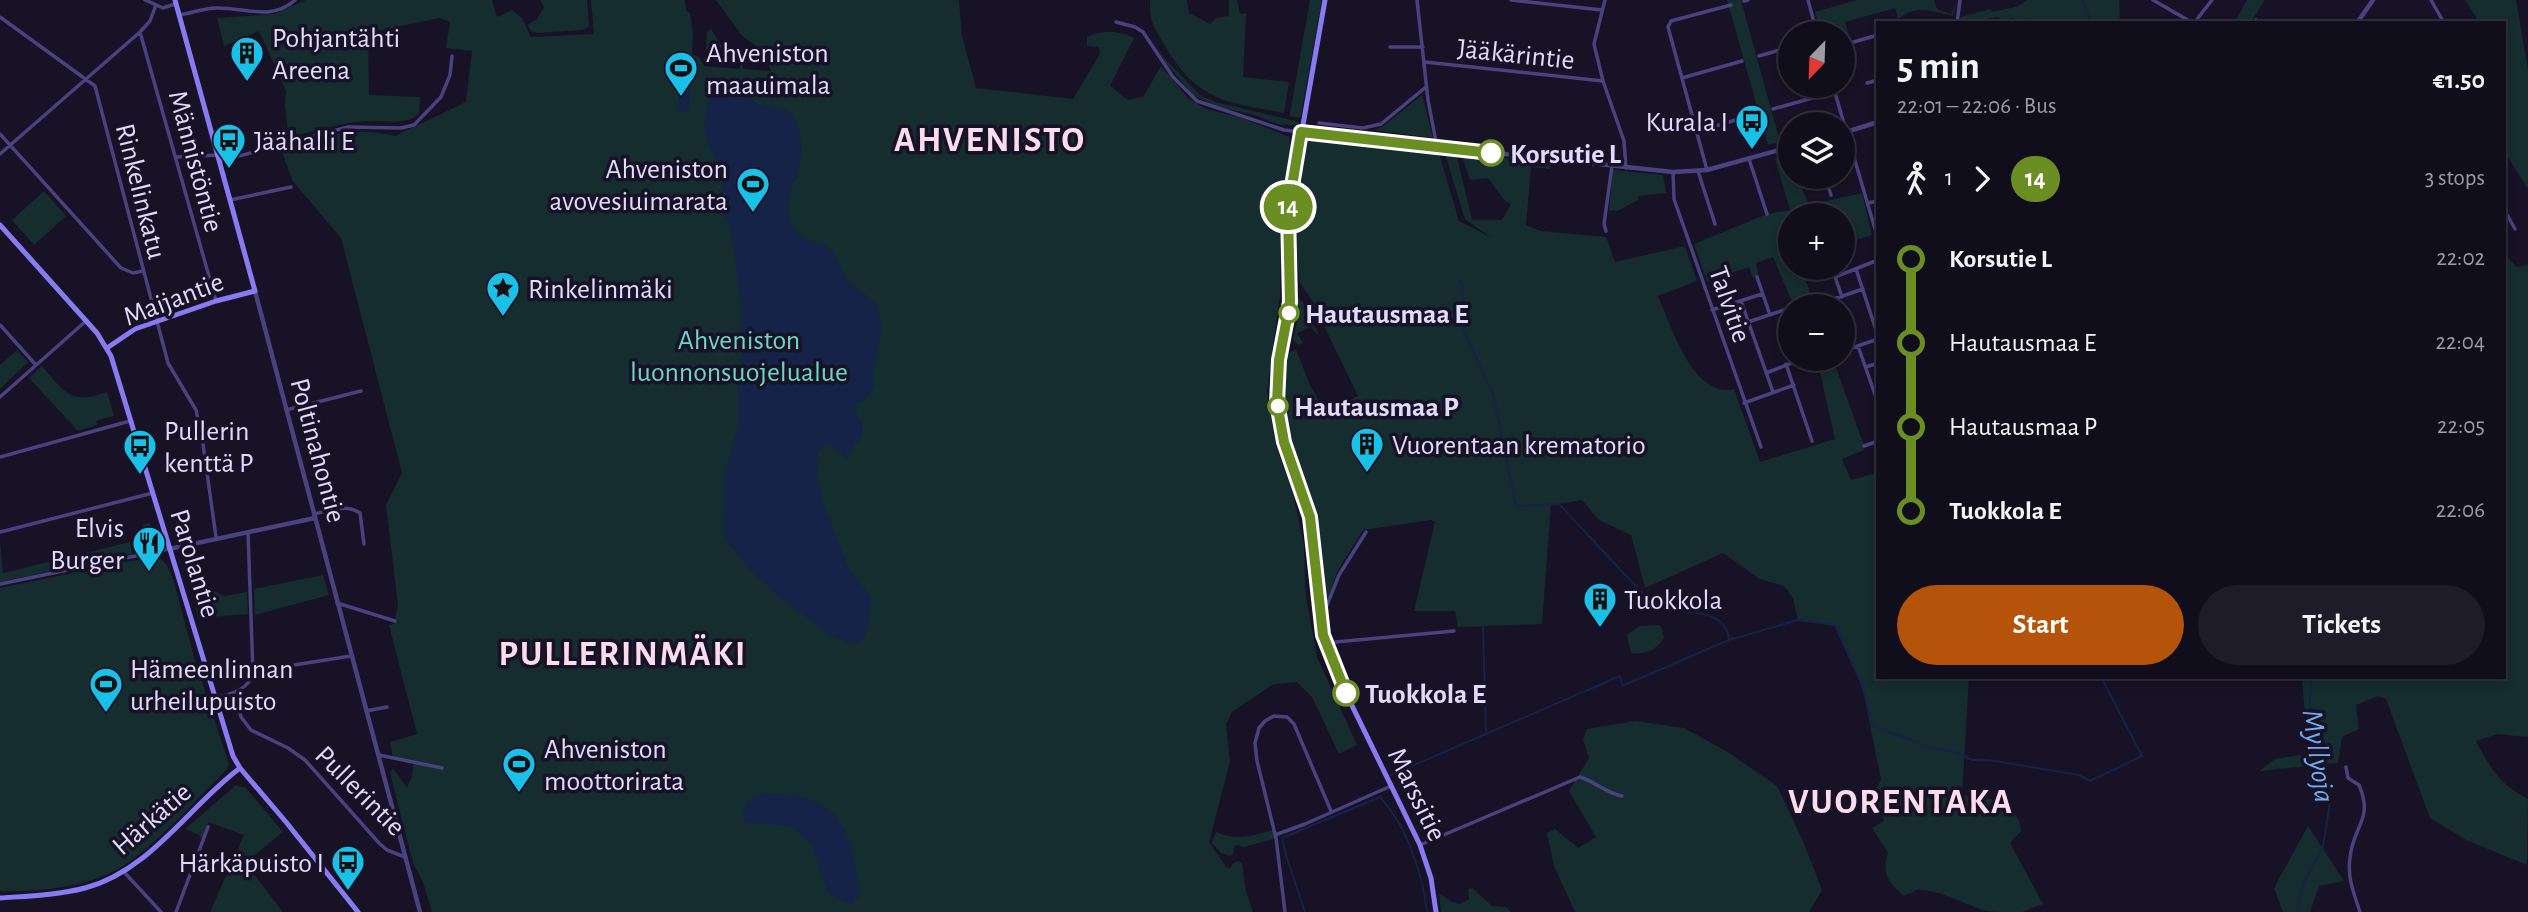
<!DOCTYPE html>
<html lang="en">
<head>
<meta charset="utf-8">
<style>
  body { margin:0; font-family:"Alegreya Sans",sans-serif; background:#1e1c29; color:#f1f3f6; height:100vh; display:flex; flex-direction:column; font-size:26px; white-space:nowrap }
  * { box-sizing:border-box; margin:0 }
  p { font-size:23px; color:#9c9ca3 }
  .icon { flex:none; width:38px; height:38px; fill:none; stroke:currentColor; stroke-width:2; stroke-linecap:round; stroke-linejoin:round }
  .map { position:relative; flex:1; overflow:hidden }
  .drawer { position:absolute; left:1876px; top:21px; width:630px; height:658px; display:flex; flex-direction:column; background:#110e1c; border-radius:0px; box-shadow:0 4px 10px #0003,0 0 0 2px #302e3b }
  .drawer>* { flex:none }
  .badge { padding:0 14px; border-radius:23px; font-size:24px; line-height:46px }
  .needle { width:46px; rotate:203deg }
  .fabs { position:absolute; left:1778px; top:21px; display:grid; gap:14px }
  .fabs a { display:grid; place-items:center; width:77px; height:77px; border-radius:50%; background:#110e1c; box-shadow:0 4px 10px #0003,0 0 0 2px #302e3b; font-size:35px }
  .map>.badge { position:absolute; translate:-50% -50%; box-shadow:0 0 0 4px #fff }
  .legs { display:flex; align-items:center; gap:10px; height:77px; padding:0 21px; font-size:23px }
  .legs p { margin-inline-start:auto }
  .headline { display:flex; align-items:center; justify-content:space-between; height:119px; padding:0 21px }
  h1 { font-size:38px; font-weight:700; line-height:52px }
  .cta { display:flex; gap:14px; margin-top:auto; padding:14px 21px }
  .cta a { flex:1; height:80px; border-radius:42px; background:#b45309; color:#fff; font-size:28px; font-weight:700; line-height:80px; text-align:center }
  .cta a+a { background:#1e1c29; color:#f1f3f6 }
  ul { padding:0 21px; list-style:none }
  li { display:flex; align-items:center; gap:24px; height:84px; font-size:26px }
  li i { display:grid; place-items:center; width:10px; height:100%; margin:0 9px; background:currentColor }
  li i::after { content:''; width:18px; height:18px; margin:-9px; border:5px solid; border-radius:50%; background:#110e1c }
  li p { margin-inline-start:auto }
  li:first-child i { background:linear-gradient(#0000 50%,currentColor 0) }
  li:last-child i { background:linear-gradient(currentColor 50%,#0000 0) }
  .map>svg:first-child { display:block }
  .green { fill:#152d2f }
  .water { fill:#142347 }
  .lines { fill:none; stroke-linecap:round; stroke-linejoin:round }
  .stream { stroke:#142347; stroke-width:2 }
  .minor { stroke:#49427f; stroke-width:3.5 }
  .tertiary { stroke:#49427f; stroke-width:4.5 }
  .secondary { stroke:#887af1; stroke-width:5 }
  .line-1-casing { stroke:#fff; stroke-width:16 }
  .line-1 { stroke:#6b8e23; stroke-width:10 }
  .stop-1-dot { fill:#fff; stroke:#6b8e23; stroke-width:3.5 }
  .labels { text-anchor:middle; stroke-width:7; stroke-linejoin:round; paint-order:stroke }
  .poi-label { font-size:28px; fill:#e0dafb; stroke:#171225; text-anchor:start }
  .street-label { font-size:28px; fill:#e0dafb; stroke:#171225 }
  .stop-label { font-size:28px; font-weight:bold; fill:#e0dafb; stroke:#171225; text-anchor:start }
  .park-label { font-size:28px; fill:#6cd5c3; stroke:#171225 }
  .water-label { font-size:30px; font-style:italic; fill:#72abf1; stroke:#171225 }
  .district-label { font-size:35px; font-weight:bold; letter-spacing:2px; fill:#fbdced; stroke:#171225 }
</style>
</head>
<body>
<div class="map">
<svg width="2528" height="912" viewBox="0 0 2528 912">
  <rect width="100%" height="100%" fill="#171225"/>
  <!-- green -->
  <path class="green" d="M306,0H492L497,17L512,10L522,18L531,37L594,34L591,0H685L686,11L690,13L693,35L692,54L699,57L704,66L740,69V54H743V69L771,71L763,51L742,36L716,0H959L962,36L976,88L1073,99L1100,54L1099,47L1087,46V37C1102,30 1119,30 1134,38L1110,86L1128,100L1143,97L1161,66L1188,98L1206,109L1242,118L1289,137L1293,153L1282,208L1280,295L1267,392L1276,446L1293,493L1304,546L1306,596L1317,657L1357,745L1339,754L1312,697L1297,682L1274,684L1232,712L1226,724L1230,762L1209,842L1226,867L1230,868L1233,863L1239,861L1242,864L1246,891L1253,912H432L423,882L413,863L390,773L393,768L407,788L412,776L413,764L393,759L390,742L417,734L389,625L394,624L398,605L386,505L402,473L341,238L292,180L281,149C323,137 351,125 395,136L466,102L472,51L446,48L450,22L439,18L368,33L369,95L420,97L419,114C405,126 384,120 366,121C331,124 296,135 263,147L262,144L288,133L285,105L286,91L259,31L224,46L217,18L274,14Z
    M540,0H587L589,26L583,30L537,33L531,31L527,25L537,19L544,7Z
    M1150,0H1187L1189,13L1210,24L1216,18L1229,16V0H1237L1240,14L1246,13L1243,77L1289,82L1284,113C1225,102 1198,101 1165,46C1154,28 1149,21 1150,0Z
    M1310,0H1322L1301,115L1300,118L1290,116V113Z
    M1727,0H1741L1780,142L1768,145Z
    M1857,0H1934L1937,9L1951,14L1957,2L1953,16C1932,11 1915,4 1898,19L1895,8L1845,22L1850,39L1843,41V33H1840L1837,24L1826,26L1828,33H1822L1815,12Z
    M2027,0H2119L2120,23H2023L2013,18L2000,21L1999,17L1960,23V17L1991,9L1992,12C2004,9 2019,8 2027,0Z
    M2247,0H2265L2250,23H2234Z
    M2465,0H2516L2528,69V189L2508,157L2504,23H2480Z
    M1145,26L1165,59L1200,95L1215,102L1299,122L1298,126L1277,124L1255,115L1217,107L1193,95L1166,63Z
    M711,29L727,55H730L731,58L727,63H717L706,50L707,32Z
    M1422,95L1433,138L1373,130L1382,127Z
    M1309,126L1434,141C1421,148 1335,133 1314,131L1309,130Z
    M1308,138L1438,150L1459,221L1492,238L1465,219L1445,154L1448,151L1456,153L1472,220H1502L1511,204L1505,201L1488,178L1470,180L1462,156L1463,154L1545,162L1550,163V169L1531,167L1526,225L1541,231L1606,237L1615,262L1685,246L1697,281L1658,296C1671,325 1693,399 1734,389L1760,462L1835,439L1817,359H1833L1864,446V450L1842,459L1851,480L1878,473V677H1969L1962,795L2005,801L2019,820L2021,831L2010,843L2043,904L2022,912H1997L1985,911L1939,893L1918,889L1904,896C1889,883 1881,874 1888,853L1872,828L1884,821L1874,792L1881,780L1862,685L1836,625L1798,620L1793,598L1784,586L1760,579L1723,553L1645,588L1631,535L1599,520L1582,500L1551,505L1542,624L1458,627L1455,611H1414L1435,522L1431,520L1363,530L1337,572L1323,613L1320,587L1321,563L1314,516L1285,430L1281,390L1285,380L1288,353L1296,349L1309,383L1327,416L1334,413L1332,409L1358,396L1311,299L1300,283L1293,224Z
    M1788,154L1790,161V177H1797L1809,205L1862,193L1872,235L1843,244V215H1790V268H1802L1814,306H1794L1773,257L1756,263L1759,276L1753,278L1749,267L1707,281L1694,244L1767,214L1790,210L1775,159Z
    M1613,170L1663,175L1666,193L1638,196V200L1617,211L1609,210Z
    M44,191L66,216L34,245L12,220Z
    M2504,254L2517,267L2528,265V737L2497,734L2476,741C2491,769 2499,784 2528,799L2527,865L2466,840L2430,818L2386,699L2378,696L2356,705L2359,729L2342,737L2338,763L2259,771L2275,759L2308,754L2302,677H2504Z
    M1297,297L1303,302L1318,333V335L1311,327L1297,333L1303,343L1299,345L1293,340L1298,317Z
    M17,350L28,362L0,389V365Z
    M42,366C65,393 71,405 107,392L114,416L96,421L97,425L78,431L29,378Z
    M150,523L154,546L137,553L134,541L146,538L143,525Z
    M0,540L3,573L130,542L132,554L0,582Z
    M160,558L167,565L174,582L194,657L229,764L227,769C198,798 151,851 116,870C82,888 38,892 0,891V588L129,561Z
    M323,575L329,595L255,615L254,589Z
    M188,577L224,596L247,592L248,614L198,618Z
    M1659,625L1662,629L1664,638C1655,651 1647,654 1631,653L1627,635L1639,626Z
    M1635,721L1684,728L1726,751L1777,786L1803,841L1822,890L1809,912H1575L1554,866L1547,833L1555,829L1578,848L1596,837L1569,791L1589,758L1583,739L1587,729Z
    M236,785L246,788L283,832L245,863L283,912H210L244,835L208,822L203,841L199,835L185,829Z
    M2308,826L2344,881L2319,886L2310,912H2283L2274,888Z
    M1273,830L1276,838L1244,847L1235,845L1233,854L1230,856L1221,853L1212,843L1216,832C1237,841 1251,836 1273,830Z
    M1472,888L1492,906L1506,907L1511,912H1441L1439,893L1452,902L1460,904L1469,899L1468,889Z"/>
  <!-- water -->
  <path class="water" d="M680,78L691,79L688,112H677Z
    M730,83C741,85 746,96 755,102C763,107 773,107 782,109C807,116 801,160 798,178L792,182L788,211L791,226L803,239L824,244L833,252L847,280L879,306L881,331L872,377L874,386L865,400L855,404L854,408L863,427V435L847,454V460L832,445L824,446L818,452L817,476L823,503L850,571L871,597L869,623L863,639L853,644L832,636L776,594L746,565L724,537L725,472L739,425L738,379L742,373L741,308L734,247L727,220L719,204L723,176L707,143L704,121L710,97L716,88Z
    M768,793C843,796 850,827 860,895L851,904L835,898L827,891L812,844L791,826L745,822L743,812L750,799Z"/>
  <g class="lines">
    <!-- stream -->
    <path class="stream" d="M2083,0L2091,23
      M2030,19L2038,23
      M1460,280L1463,287L1461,325L1493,394L1516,506L1559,504L1646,597
      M1655,607C1677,616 1726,604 1729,640L1798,620L1835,625L1862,685L1872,725L1931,748L1956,752L1972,760H1989L2079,775L2090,781L2142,756L2101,677
      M1483,626L1486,733
      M1391,775L1620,676L1622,686L1729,640
      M1305,912L1287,858L1282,838L1380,797C1406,825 1423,874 1427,912
      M2296,912L2303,884L2323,847L2330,802L2322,771V753L2316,742L2317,725L2310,705L2311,677"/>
    <!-- minor -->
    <path class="minor" d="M145,0L163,8L175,4
      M1417,0L1428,100L1437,147
      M1511,0L1602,10
      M1605,0L1594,44L1603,81L1624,141L1626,168
      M1808,0L1817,33
      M2153,0L2193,23
      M2431,0L2444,23
      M1744,1L1748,0
      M180,15C193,13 205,7 219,8C246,8 272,21 295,0
      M0,17L95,86L168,363L196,410L203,444L216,537
      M2256,20L2257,23
      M1116,22L1135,27L1143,32L1173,77L1197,101L1284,130L1301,132
      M1957,23L1960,0
      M2194,23L2212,0
      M140,32L216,301
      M1843,45L1878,35
      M1390,47H1423
      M1759,56L1790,47
      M1425,62L1603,81
      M1682,78L1742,61
      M1867,83L1878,80
      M1833,86L1878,239
      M1773,109L1834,92
      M1319,123L1363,128L1381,124L1426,87
      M1697,132L1758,113
      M0,134L121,268L133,273L143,271
      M0,154L140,32L150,21L156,5
      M177,157L218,155
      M1749,159L1767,214
      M220,161L348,127L401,128L414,125L441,97L450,75L452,56
      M1707,170L1668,27L1671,21L1731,5
      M1698,171L1715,224
      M1673,172L1674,199L1761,447
      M1825,177L1831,195
      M230,200L291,187
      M1868,203L1878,201
      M2504,209L2515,229
      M1606,231L1604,224L1612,166
      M1832,268L1842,297
      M1856,269L1878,336
      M1757,277L1770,315
      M1835,277L1878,260
      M1741,301L1773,392
      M1819,304L1863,289
      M1712,310L1762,294
      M1748,322L1790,308
      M0,325L36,365
      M1858,346L1878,403
      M1843,351L1878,339
      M1786,364L1812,441
      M1866,367L1878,363
      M1766,373L1802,359
      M0,397L86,321
      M1744,403L1794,385
      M286,410L361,391
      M1864,446L1878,441
      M0,457L130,421
      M315,514C330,510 346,504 360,513L364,544
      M0,532L153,493
      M0,584L169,549
      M337,603L395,621
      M1321,620L1339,575L1366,532
      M1325,643L1454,631
      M294,665L351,656
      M235,693L241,717L251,730L288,748L305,760L379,843L387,850L405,857
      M215,698C231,694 247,691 253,674L248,532
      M366,711L387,707
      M379,755L442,768
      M2346,767L2348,778L2359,785C2374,820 2353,825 2350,858C2347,877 2354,894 2360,912
      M1275,835L1305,824L1391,786
      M1420,845L1580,777C1596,782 1606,793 1622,796
      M124,872L161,912
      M176,912L208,827
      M1285,912L1276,838L1257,761L1255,743L1259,728L1265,721L1274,716L1287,717L1294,724L1331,811"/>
    <!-- tertiary -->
    <path class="tertiary" d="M2357,23L2373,0
      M1301,132L1673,172L1707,170L1790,147
      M1843,133L1878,122
      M255,291L420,912
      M169,549L315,518"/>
    <!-- secondary -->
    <path class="secondary" d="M1325,0L1288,210L1290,302L1279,360L1277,403L1279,422L1310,517L1323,635L1341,683L1420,845L1431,878L1436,912
      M0,225L97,333L111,356L233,756L240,768L286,822L358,912
      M107,348L135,329L216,301L255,291L175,0
      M0,898C28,896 58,895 85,888C150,871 189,806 240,768"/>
  </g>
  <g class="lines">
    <defs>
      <path id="line-1" d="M1346,693L1323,635L1310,517L1284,442L1277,403L1279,360L1290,302L1288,210L1301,132L1491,153"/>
    </defs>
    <!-- line-1 casing -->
    <use href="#line-1" class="line-1-casing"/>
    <!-- line-1 -->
    <use href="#line-1" class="line-1"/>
  </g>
  <!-- icons -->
  <defs>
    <symbol id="building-pin" viewBox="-11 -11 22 30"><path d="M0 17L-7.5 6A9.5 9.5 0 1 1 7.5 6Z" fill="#19c1e8" stroke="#171225"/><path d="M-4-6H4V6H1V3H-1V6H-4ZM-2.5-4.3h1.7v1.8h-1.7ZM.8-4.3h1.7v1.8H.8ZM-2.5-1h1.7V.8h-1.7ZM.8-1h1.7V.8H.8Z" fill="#111"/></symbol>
    <symbol id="stadium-pin" viewBox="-11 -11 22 30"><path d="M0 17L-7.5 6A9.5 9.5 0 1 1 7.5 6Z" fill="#19c1e8" stroke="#171225"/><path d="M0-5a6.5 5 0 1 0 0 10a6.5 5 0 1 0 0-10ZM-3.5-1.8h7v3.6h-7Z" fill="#111"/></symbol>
    <symbol id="bus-pin" viewBox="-11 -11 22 30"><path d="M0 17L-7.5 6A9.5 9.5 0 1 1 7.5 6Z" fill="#19c1e8" stroke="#171225"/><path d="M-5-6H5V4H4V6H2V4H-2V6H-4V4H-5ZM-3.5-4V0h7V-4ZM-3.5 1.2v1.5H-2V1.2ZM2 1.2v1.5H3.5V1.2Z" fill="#111"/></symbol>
    <symbol id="sight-pin" viewBox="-11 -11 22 30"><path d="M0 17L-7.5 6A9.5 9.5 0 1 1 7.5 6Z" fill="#19c1e8" stroke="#171225"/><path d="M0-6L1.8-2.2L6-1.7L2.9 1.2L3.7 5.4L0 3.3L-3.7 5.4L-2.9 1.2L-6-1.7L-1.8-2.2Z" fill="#111"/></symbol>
    <symbol id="restaurant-pin" viewBox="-11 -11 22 30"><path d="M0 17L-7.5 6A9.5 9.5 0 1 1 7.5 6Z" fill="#19c1e8" stroke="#171225"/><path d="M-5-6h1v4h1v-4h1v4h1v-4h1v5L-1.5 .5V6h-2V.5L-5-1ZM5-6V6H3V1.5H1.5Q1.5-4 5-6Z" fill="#111"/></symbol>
  </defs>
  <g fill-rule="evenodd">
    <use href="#building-pin" x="228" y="34" width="38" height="52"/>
    <use href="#stadium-pin" x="662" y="49" width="38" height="52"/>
    <use href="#bus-pin" x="1733" y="102" width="38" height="52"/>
    <use href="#bus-pin" x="210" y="121" width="38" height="52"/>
    <use href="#stadium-pin" x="734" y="165" width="38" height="52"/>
    <use href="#sight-pin" x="484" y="269" width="38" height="52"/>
    <use href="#building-pin" x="1348" y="425" width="38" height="52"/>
    <use href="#bus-pin" x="121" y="427" width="38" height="52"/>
    <use href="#restaurant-pin" x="130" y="524" width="38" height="52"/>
    <use href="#building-pin" x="1581" y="580" width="38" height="52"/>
    <use href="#stadium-pin" x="87" y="665" width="38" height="52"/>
    <use href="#stadium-pin" x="500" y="745" width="38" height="52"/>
    <use href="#bus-pin" x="329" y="843" width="38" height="52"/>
  </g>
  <!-- markers -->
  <g class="stop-1-dot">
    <circle cx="1491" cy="153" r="12"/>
    <circle cx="1289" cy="313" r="9"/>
    <circle cx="1278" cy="406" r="9"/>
    <circle cx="1346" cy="693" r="12"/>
  </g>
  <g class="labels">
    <!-- poi labels -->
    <g class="poi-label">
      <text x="272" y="47">Pohjantähti<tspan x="272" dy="32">Areena</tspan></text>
      <text x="706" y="62">Ahveniston<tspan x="706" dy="32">maauimala</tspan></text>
      <text x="1728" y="131" text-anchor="end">Kurala I</text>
      <text x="254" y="150">Jäähalli E</text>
      <text x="728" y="178" text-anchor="end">Ahveniston<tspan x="728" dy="32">avovesiuimarata</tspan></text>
      <text x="528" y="298">Rinkelinmäki</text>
      <text x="164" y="440">Pullerin<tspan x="164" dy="32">kenttä P</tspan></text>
      <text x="1392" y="454">Vuorentaan krematorio</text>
      <text x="124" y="537" text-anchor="end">Elvis<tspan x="124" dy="32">Burger</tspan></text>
      <text x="1624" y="609">Tuokkola</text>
      <text x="130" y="678">Hämeenlinnan<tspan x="130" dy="32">urheilupuisto</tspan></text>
      <text x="544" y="758">Ahveniston<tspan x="544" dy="32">moottorirata</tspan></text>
      <text x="324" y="872" text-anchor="end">Härkäpuisto I</text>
    </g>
    <!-- street labels -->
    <g class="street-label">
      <text transform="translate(1516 53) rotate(6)" y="10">Jääkärintie</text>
      <text transform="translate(197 161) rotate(75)" y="10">Männistöntie</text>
      <text transform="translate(142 191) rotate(76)" y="10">Rinkelinkatu</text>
      <text transform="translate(173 298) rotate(-21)" y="10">Maijantie</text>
      <text transform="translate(1731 304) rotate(71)" y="10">Talvitie</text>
      <text transform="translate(319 450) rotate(75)" y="10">Poltinahontie</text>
      <text transform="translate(196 563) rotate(73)" y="10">Parolantie</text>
      <text transform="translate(361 790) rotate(45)" y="10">Pullerintie</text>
      <text transform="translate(1418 794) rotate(64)" y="10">Marssitie</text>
      <text transform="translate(151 818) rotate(-41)" y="10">Härkätie</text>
    </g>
    <!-- stop labels -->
    <g class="stop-label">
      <text x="1510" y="163">Korsutie L</text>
      <text x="1305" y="323">Hautausmaa E</text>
      <text x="1294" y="416">Hautausmaa P</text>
      <text x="1365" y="703">Tuokkola E</text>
    </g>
    <!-- park labels -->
    <g class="park-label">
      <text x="739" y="349">Ahveniston<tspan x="739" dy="32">luonnonsuojelualue</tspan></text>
    </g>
    <!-- water labels -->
    <g class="water-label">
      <text transform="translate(2319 756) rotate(82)" y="10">Myllyoja</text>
    </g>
    <!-- district labels -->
    <g class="district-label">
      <text x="990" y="151">AHVENISTO</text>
      <text x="623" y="665">PULLERINMÄKI</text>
      <text x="1901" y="813">VUORENTAKA</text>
    </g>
  </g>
</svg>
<div class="fabs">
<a><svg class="needle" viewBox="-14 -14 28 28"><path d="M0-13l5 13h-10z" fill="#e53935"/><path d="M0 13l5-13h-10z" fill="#9c9ca3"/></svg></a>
<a><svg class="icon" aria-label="layers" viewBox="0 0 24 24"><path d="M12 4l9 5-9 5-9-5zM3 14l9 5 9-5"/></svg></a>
<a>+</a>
<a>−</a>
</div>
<b class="badge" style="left:1288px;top:207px;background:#6b8e23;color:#fff">14</b>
<section class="drawer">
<div class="headline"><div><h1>5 min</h1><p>22:01 – 22:06 · Bus</p></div><b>€1.50</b></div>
<div class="legs"><svg class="icon" aria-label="walk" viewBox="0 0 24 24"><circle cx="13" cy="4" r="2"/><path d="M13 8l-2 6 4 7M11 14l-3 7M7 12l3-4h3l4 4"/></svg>1<svg class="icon" aria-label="forward" viewBox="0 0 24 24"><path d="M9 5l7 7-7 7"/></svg><b class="badge" style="background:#6b8e23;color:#fff">14</b><p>3 stops</p></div>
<ul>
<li><i style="color:#6b8e23"></i><b>Korsutie L</b><p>22:02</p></li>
<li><i style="color:#6b8e23"></i><span>Hautausmaa E</span><p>22:04</p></li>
<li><i style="color:#6b8e23"></i><span>Hautausmaa P</span><p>22:05</p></li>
<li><i style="color:#6b8e23"></i><b>Tuokkola E</b><p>22:06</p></li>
</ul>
<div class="cta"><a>Start</a><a>Tickets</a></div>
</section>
</div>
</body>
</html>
